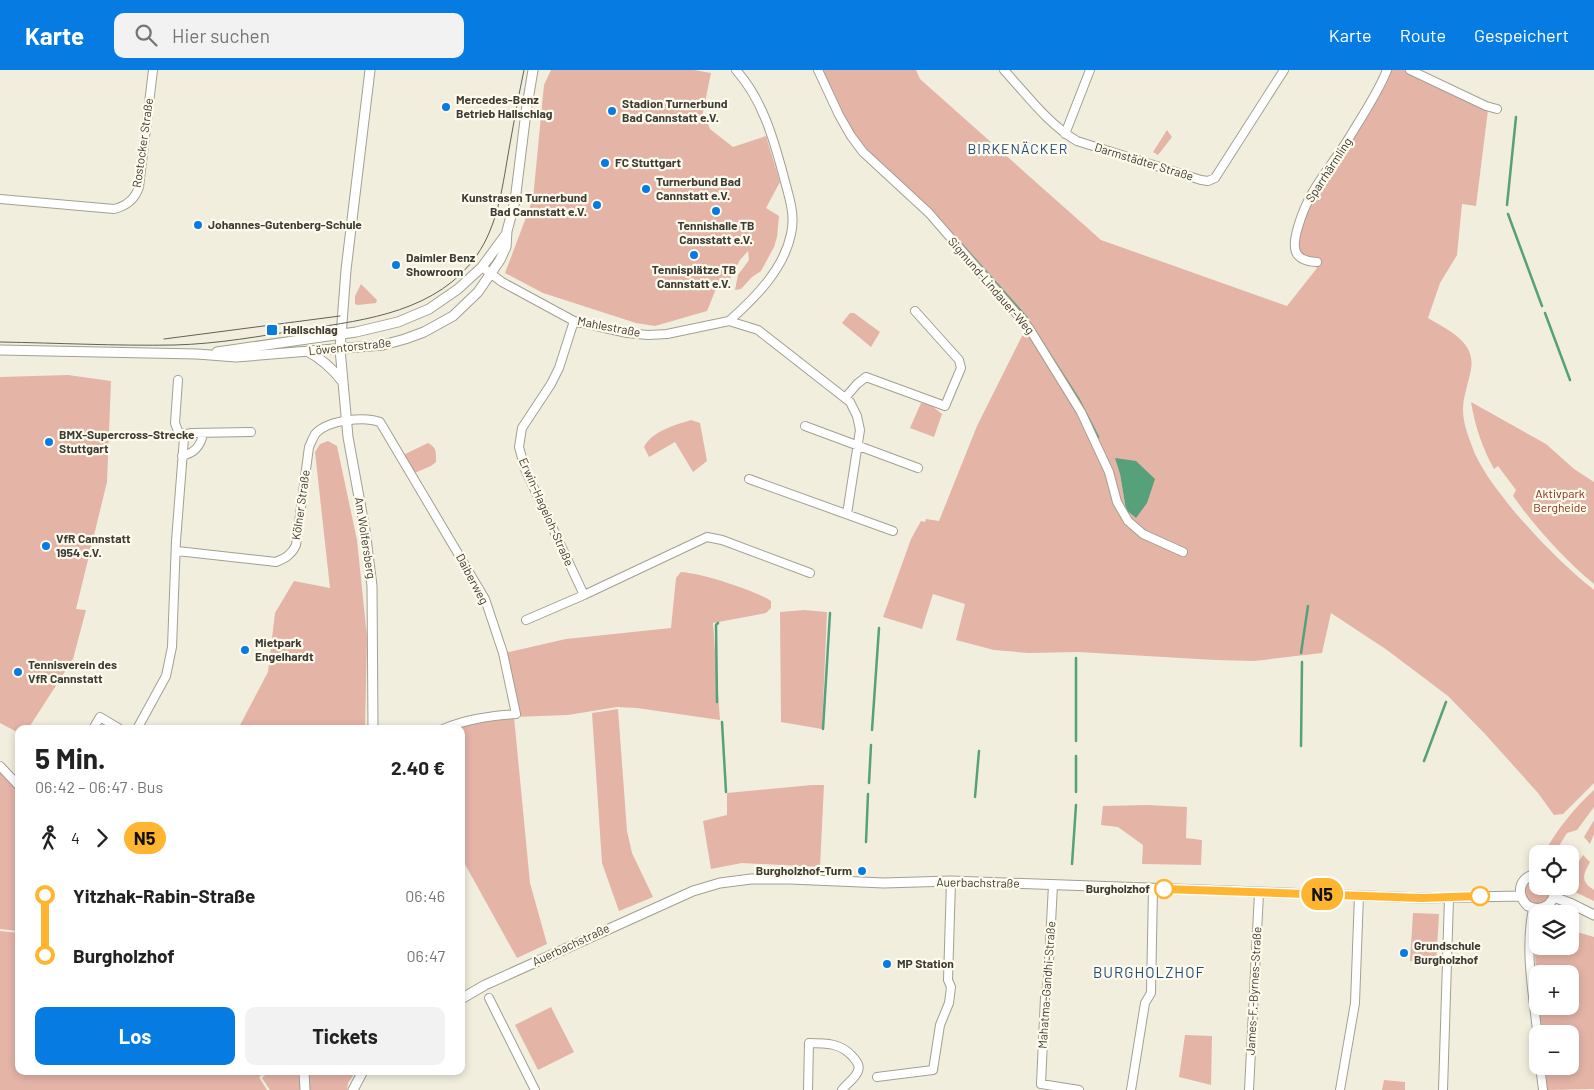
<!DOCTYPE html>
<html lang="de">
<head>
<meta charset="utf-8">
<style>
  body { margin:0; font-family:Barlow,sans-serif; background:#f2f2f2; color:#222; height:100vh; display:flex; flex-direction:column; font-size:19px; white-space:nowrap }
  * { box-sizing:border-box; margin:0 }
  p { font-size:16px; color:#767676 }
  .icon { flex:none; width:28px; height:28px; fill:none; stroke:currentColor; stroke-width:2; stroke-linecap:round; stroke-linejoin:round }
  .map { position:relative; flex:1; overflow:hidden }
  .side { position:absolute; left:15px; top:655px; width:450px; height:350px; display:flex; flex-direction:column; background:#fff; border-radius:10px; box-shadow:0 2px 8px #0003 }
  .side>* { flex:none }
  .badge { padding:0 10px; border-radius:16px; font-size:18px; line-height:32px }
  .tools { position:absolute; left:1529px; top:775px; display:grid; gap:10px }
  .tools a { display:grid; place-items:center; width:50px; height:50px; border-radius:10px; background:#fff; box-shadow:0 2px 8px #0003; font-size:25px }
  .map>.badge { position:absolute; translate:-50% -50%; box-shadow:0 0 0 2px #fff }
  .legs { display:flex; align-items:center; gap:8px; height:55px; padding:0 20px; font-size:16px }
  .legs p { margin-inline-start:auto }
  .headline { display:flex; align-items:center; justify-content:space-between; height:85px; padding:0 20px }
  h1 { font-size:28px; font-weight:700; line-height:38px }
  .cta { display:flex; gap:10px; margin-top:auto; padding:10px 20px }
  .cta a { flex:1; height:58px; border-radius:10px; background:#067ce3; color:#fff; font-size:20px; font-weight:700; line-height:58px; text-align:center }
  .cta a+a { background:#f2f2f2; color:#222 }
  ul { padding:0 20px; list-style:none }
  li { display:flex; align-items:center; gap:18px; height:60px; font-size:19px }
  li i { display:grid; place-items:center; width:8px; height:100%; margin:0 6px; background:currentColor }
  li i::after { content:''; width:12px; height:12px; margin:-6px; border:4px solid; border-radius:50%; background:#fff }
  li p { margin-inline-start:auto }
  li:first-child i { background:linear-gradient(#0000 50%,currentColor 0) }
  li:last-child i { background:linear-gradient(currentColor 50%,#0000 0) }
  header { display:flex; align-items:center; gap:30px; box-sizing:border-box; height:70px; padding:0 25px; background:#067ce3; color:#fff }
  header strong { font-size:24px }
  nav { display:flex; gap:28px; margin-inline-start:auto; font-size:18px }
  .search { width:350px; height:45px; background:#f2f2f2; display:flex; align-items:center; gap:12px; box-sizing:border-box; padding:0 18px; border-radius:10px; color:#767676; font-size:19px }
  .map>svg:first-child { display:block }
  .green { fill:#e4b4a7; fill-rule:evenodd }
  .water { fill:#56a07a }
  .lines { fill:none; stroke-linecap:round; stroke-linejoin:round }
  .stream { stroke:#56a07a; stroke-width:2.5 }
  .minor-casing { stroke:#a3a092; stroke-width:10 }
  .major-casing { stroke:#a3a092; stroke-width:11 }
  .minor { stroke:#fff; stroke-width:8 }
  .major { stroke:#fff; stroke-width:9 }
  .tram { stroke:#636159; stroke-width:1 }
  .line-1-casing { stroke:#fff; stroke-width:11 }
  .line-1 { stroke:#ffb530; stroke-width:8 }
  .poi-dot { fill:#067ce3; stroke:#fefbec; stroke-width:2 }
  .stop-1-dot { fill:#fff; stroke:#ffb530; stroke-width:2.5 }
  .labels { text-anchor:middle; stroke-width:4.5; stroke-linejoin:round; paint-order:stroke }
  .poi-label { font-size:12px; font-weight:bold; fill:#3d3b35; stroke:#fefbec; text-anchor:start }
  .street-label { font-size:12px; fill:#3d3b35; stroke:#fefbec }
  .park-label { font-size:12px; fill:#842e19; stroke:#fefbec }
  .stop-label { font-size:12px; font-weight:bold; fill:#3d3b35; stroke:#fefbec; text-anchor:end }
  .neighbourhood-label { font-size:14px; letter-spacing:1px; fill:#1d4c7f; stroke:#fefbec }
  .quarter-label { font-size:15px; letter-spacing:1px; fill:#1d4c7f; stroke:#fefbec }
</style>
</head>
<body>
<header>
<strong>Karte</strong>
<div class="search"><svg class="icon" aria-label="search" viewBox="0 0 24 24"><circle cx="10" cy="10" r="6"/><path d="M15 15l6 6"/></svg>Hier suchen</div>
<nav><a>Karte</a><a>Route</a><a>Gespeichert</a></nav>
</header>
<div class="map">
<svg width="1594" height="1020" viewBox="0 0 1594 1020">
  <rect width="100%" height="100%" fill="#f1eede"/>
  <!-- green -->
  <path class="green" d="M551,0H694L711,3L702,47L707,51L710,59L733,77L766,66L780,112L766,138L779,146L777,167L774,177L761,201L752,207L741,219L735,220L738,205L749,190L748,181L740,190L730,209L716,219L707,241L655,256L636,253L543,223L505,203L533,129L544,15Z
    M822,0H916L920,9L1101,170L1287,236L1317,198L1298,181L1296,172L1310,128L1354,68L1392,0H1405L1488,40L1476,136L1462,134L1457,185L1440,213L1428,248C1448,260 1476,272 1471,299C1469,312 1463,326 1463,340C1463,354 1470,371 1475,384C1485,405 1499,422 1513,440C1538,469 1564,496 1594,520V713L1563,744L1554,745L1538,723L1486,665L1448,626L1387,580L1331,543L1322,583L1254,591L1215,590L1078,582L1028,583L994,580L956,570L965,534L933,524L922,559L883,547L911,469L921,451L925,452L926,449L939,451L977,356L1030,250L931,140L876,89L853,64ZM1115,389L1136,448L1126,440L1120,404Z
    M1167,60L1172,67L1158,85L1153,82Z
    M361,214L377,230L376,233L358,235L355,234V226Z
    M850,243H854L880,262L871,277L842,253Z
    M68,305L111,311L107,412L76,539L86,540L73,589L28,659H19V663L0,653V307Z
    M1471,332L1546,374L1574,399L1594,412V514C1564,489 1536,458 1513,426L1516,420L1498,396L1494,399C1482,377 1475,356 1471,332Z
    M921,333L932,336L942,344L934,367L910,358Z
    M691,350L700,353L707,391L693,402L675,372L649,387L644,377C652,361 675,355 691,350Z
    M328,371L337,376L357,470L367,567L365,659H238L268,602L275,543L294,511L330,518L315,382L320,374Z
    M428,373C437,378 436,382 436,392L431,396L412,404L401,386Z
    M681,502C701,503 754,520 771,531V538L766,543L713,553L720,650L637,638L617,637L568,645L514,647L530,813L547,874L517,888L461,787V659H441L515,643L500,584L566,569L671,558L676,508Z
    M804,540L827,542L822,659L781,652L780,542Z
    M618,639L627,761L632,783L653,827L619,841L602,793L592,643Z
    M0,699L19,717V861L0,859Z
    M812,715H824L820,797L742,793L711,799L703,751L727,745V723Z
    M1594,720V737L1577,760L1567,763L1554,784H1543C1558,759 1572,740 1594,720Z
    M1148,735L1187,737L1186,768L1202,770L1201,795L1142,794L1143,775L1118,757L1101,755L1103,736Z
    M1594,750V764L1590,774L1584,767Z
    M1583,785L1590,792C1583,805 1580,811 1594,820V831L1573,821L1568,816H1570V805Z
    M1536,810H1537L1538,816H1548C1556,838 1523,840 1525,821C1526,814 1530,811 1536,810Z
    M1413,843L1439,844L1436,893L1410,891Z
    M1537,858L1538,876H1570V860L1594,867V1019L1547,1020L1545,996H1570V964H1541L1539,936H1570V904H1538L1537,922L1535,883Z
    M0,861L19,863V1001H267L259,1007L267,1020H0Z
    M551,937L574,982L538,1000L515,955Z
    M1185,965L1212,966L1211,1015L1179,1007Z
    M269,1001H356L348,1013L347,1020H270L262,1008Z
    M1384,1010L1405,1012V1020H1382Z"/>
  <!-- water -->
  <path class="water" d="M1115,388L1136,391L1155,409L1147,433L1136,448L1126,440L1120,404Z"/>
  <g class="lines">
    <!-- stream -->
    <path class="stream" d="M1507,135L1516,47
      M1508,144L1542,236
      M955,167L1027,248
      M1545,243L1570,310
      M1043,274L1079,330L1098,367
      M1301,583L1308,536
      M717,632L716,555L718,553
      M722,652L726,722
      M823,659L830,543
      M872,660L879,558
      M1076,671V588
      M1301,676L1302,592
      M1424,691L1446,632
      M869,713L871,675
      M1076,722V686
      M975,727L979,681
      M866,772L868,724
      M1072,794L1076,735"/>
    <defs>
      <path id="minor" d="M818,0L839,45L851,66L863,82L929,143L1029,258L1081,342L1109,402L1117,432L1128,451L1143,464L1183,482
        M1004,0C1027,25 1048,54 1077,71L1201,110L1208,111L1215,108L1284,0
        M1410,0L1486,36L1497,39
        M1065,64L1090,0
        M0,129L114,139C127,136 135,129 139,117L153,0
        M1317,192C1292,191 1292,177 1298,157C1309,119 1329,100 1349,68C1362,46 1378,23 1387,0
        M482,197L502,212L574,251L627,263L648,265L667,264L729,251L758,260L845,328L850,332L857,346L860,360L847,444
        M574,251L559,298L551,314L522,358L519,377L525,399L584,525
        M729,251C755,228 784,199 791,164C796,144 788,124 783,104C773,67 762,29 736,0
        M178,310L175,353L178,361L185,366
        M845,328L857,314L866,307L945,336L961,298L959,290L915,241
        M805,356L918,398
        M182,386C195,383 201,376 203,363
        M749,409L893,461
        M177,481L276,492C286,488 292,484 296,475L309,377C311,373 313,367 316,363C329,350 364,346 380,352L485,529L503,583L516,644C490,646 467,649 443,659
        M526,550L584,525L707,467L722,470L810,503
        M93,659L100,647L120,659
        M137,659L166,606L172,577L176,471L184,368L186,364L192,363L251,362
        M0,696L19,716
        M1053,815L1048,910L1045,927L1041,1014L1079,1020
        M1533,839C1524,882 1534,927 1538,970
        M489,928L535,1020
        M1540,996L1543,1020
        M877,1007L933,1000L940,955L949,933L951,917L948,910L951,811
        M808,1020L809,973C826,973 841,973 853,987C857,992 860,995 858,1001C855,1009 846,1014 842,1020
        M1131,1020L1145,933L1151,923L1153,818
        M1249,1020L1259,823
        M1340,1020L1355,933L1359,825
        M1443,1020L1449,828"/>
      <path id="major" d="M370,0L346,200L340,279L348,367L365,460L372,516L373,659
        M0,280L197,284L236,287L383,275L405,269L424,262L453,246L478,222L500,190L506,177L507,161L515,131L526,42L533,0
        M307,281C322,289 332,298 342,311
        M217,282L356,262L398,252L429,239L458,219L482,197L507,163
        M1538,804C1519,806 1515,824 1528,836C1543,843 1557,833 1554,816
        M1554,827L1572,834L1594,845
        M461,929L485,915L693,821L720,813L751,809H790L884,813L951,811L1422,828L1520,826
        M304,1001L305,1020
        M353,1020L363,1001"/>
    </defs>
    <!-- minor casing -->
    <use href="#minor" class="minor-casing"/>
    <!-- major casing -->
    <use href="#major" class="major-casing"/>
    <!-- minor -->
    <use href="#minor" class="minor"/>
    <!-- major -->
    <use href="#major" class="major"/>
    <!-- tram -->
    <path class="tram" d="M164,269L340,246
      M0,272C58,273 116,276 174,275C218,274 261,266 305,259C367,250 438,241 477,185C497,156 502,120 508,85C513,57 518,28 524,0"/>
  </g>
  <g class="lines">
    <defs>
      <path id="line-1" d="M1164,819L1422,828L1480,826"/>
    </defs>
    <!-- line-1 casing -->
    <use href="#line-1" class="line-1-casing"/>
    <!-- line-1 -->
    <use href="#line-1" class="line-1"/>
  </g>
  <!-- markers -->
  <g class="poi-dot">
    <circle cx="446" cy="37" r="5"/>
    <circle cx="612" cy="41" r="5"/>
    <circle cx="605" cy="93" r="5"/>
    <circle cx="646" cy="119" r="5"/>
    <circle cx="597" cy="135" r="5"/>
    <circle cx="716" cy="141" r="5"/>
    <circle cx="198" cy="155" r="5"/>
    <circle cx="694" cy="185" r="5"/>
    <circle cx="396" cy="195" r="5"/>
    <rect x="266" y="254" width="12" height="12" rx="2.5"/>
    <circle cx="49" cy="372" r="5"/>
    <circle cx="46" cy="476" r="5"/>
    <circle cx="245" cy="580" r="5"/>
    <circle cx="18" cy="602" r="5"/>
    <circle cx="862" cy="801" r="5"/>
    <circle cx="1404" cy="883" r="5"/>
    <circle cx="887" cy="894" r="5"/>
  </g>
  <g class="stop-1-dot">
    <circle cx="1164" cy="819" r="9"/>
    <circle cx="1480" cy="826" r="9"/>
  </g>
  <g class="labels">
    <!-- poi labels -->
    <g class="poi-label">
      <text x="456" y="34">Mercedes-Benz<tspan x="456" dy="14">Betrieb Hallschlag</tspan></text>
      <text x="622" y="38">Stadion Turnerbund<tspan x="622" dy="14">Bad Cannstatt e.V.</tspan></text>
      <text x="615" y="97">FC Stuttgart</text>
      <text x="656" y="116">Turnerbund Bad<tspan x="656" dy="14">Cannstatt e.V.</tspan></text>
      <text x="587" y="132" text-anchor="end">Kunstrasen Turnerbund<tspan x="587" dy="14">Bad Cannstatt e.V.</tspan></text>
      <text x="208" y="159">Johannes-Gutenberg-Schule</text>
      <text x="716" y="160" text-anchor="middle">Tennishalle TB<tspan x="716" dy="14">Cansstatt e.V.</tspan></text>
      <text x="406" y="192">Daimler Benz<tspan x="406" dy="14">Showroom</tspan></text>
      <text x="694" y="204" text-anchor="middle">Tennisplätze TB<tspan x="694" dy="14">Cannstatt e.V.</tspan></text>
      <text x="283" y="264">Hallschlag</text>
      <text x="59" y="369">BMX-Supercross-Strecke<tspan x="59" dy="14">Stuttgart</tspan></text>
      <text x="56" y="473">VfR Cannstatt<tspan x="56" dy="14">1954 e.V.</tspan></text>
      <text x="255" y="577">Mietpark<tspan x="255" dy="14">Engelhardt</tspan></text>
      <text x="28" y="599">Tennisverein des<tspan x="28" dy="14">VfR Cannstatt</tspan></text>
      <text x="852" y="805" text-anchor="end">Burgholzhof-Turm</text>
      <text x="1414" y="880">Grundschule<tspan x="1414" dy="14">Burgholzhof</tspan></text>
      <text x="897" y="898">MP Station</text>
    </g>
    <!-- street labels -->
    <g class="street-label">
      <text transform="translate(143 73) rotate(-82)" y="4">Rostocker Straße</text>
      <text transform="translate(1144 92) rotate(17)" y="4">Darmstädter Straße</text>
      <text transform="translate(1329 100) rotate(-57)" y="4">Sparrhärmling</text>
      <text transform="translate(991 216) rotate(49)" y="4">Sigmund-Lindauer-Weg</text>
      <text transform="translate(609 257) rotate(11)" y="4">Mahlestraße</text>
      <text transform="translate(350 277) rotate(-6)" y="4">Löwentorstraße</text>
      <text transform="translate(301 435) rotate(-82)" y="4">Kölner Straße</text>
      <text transform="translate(546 442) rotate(66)" y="4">Erwin-Hageloh-Straße</text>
      <text transform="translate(365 468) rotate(81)" y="4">Am Wolfersberg</text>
      <text transform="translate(472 509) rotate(62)" y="4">Daiberweg</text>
      <text transform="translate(978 813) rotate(1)" y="4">Auerbachstraße</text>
      <text transform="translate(571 875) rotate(-25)" y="4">Auerbachstraße</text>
      <text transform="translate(1047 915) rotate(-86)" y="4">Mahatma-Gandhi-Straße</text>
      <text transform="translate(1254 921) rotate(-87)" y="4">James-F.-Byrnes-Straße</text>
    </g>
    <!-- park labels -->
    <g class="park-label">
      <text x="1560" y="428">Aktivpark<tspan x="1560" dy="14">Bergheide</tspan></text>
    </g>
    <!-- stop labels -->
    <g class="stop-label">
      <text x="1150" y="823">Burgholzhof</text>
    </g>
    <!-- neighbourhood labels -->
    <g class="neighbourhood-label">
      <text x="1018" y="84">BIRKENÄCKER</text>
    </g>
    <!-- quarter labels -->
    <g class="quarter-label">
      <text x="1149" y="908">BURGHOLZHOF</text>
    </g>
  </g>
</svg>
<div class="tools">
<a><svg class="icon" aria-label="locate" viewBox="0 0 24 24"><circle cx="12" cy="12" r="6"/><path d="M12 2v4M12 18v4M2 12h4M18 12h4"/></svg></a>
<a><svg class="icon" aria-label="layers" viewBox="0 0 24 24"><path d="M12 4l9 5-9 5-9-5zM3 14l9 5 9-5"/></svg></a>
<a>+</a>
<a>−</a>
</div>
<b class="badge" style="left:1322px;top:824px;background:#ffb530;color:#111">N5</b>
<section class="side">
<div class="headline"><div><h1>5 Min.</h1><p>06:42 – 06:47 · Bus</p></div><b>2.40 €</b></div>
<div class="legs"><svg class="icon" aria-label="walk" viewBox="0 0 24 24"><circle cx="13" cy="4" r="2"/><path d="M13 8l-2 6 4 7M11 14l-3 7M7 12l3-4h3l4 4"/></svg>4<svg class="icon" aria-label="forward" viewBox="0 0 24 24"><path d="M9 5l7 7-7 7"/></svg><b class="badge" style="background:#ffb530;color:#111">N5</b></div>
<ul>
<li><i style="color:#ffb530"></i><b>Yitzhak-Rabin-Straße</b><p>06:46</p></li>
<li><i style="color:#ffb530"></i><b>Burgholzhof</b><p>06:47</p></li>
</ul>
<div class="cta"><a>Los</a><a>Tickets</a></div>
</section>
</div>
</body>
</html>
